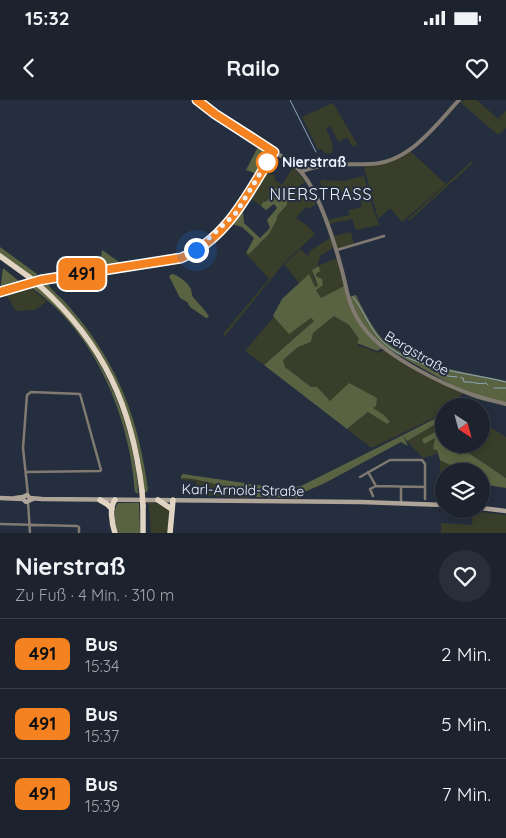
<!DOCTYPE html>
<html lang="de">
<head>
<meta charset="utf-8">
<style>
  body { margin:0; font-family:Quicksand,sans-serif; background:#292f3a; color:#f1f3f6; height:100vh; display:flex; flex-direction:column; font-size:19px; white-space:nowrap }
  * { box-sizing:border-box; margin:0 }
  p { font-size:16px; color:#a0a4aa }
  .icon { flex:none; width:28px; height:28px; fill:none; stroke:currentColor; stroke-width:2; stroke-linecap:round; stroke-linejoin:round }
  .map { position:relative; height:433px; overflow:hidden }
  .sheet { display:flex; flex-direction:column; background:#1c222e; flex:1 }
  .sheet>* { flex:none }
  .badge { padding:0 10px; border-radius:8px; font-size:18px; line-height:32px }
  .needle { width:32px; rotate:144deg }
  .fabs { position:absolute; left:435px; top:298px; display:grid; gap:10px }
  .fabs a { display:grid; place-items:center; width:55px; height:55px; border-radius:50%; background:#1c222e; box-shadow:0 2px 8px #0003,0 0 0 1px #3a3f4a; font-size:25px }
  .you { position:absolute; width:25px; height:25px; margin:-12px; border:4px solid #fff; border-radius:50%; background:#1a73e8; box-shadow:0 0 0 8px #1a73e833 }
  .map>.badge { position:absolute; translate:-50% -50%; box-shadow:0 0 0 2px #fff }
  .round { display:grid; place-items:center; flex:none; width:52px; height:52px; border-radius:26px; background:#292f3a }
  .overview { display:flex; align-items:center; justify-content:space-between; height:85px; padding:0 15px }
  h1 { font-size:24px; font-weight:800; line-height:38px }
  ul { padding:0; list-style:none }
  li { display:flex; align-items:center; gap:15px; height:70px; padding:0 15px; border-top:1px solid #3a3f4a }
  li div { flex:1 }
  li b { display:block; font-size:19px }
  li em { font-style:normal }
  li .badge { min-width:55px; font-weight:700; text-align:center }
  .status { display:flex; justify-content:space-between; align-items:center; height:35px; padding:0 25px; background:#1c222e; direction:ltr }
  .status svg { height:14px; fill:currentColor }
  header { display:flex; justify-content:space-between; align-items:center; height:65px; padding:0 15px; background:#1c222e; font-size:22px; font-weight:800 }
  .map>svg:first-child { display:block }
  .green { fill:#383e2a }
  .forest { fill:#596341 }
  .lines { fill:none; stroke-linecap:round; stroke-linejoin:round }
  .stream { stroke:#8fa6bb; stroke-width:1 }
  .minor { stroke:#807a71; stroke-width:2.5 }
  .tertiary { stroke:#807a71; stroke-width:4 }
  .secondary { stroke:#aea497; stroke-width:4.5 }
  .trunk { stroke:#e2d4c2; stroke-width:5.5 }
  .trunk-bridge { stroke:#e2d4c2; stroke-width:5.5 }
  .line-casing { stroke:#fff; stroke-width:11 }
  .line { stroke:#f58220; stroke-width:8 }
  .walk { stroke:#eef4ff; stroke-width:5; stroke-dasharray:0 9 }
  .stop-dot { fill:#fff; stroke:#f58220; stroke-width:2.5 }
  .labels { text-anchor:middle; stroke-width:4; stroke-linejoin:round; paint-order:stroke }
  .stop-label { font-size:14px; font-weight:bold; fill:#eef4ff; stroke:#252e3e; text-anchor:start }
  .street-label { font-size:14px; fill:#eef4ff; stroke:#252e3e }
  .quarter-label { font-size:16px; letter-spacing:1px; fill:#eef4ff; stroke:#252e3e }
</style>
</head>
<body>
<div class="status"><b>15:32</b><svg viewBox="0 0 49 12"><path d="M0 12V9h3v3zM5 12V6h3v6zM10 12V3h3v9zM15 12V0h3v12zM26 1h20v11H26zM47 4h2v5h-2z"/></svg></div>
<header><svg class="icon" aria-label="back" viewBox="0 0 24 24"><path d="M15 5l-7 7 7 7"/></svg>Railo<svg class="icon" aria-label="heart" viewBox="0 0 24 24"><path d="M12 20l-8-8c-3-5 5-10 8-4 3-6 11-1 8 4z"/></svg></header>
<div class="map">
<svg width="506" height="433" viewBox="0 0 506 433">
  <rect width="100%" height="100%" fill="#252e3e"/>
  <!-- green -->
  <path class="green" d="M460,0L464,2V0H477L498,19L506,11V28L498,35L459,1Z
    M333,3L357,44L353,47L347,37L339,42L330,26L326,29L332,42L333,53H324L322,49L318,50L302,17Z
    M410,51L446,84L402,122L390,108L378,119L364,67L375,65Z
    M472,61L473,63L409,121L408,119Z
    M293,67L306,82L299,86L303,96L312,94L316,104L308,109L306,107L296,118L308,126L315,134L284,163L225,236L223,234L269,179L246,154L262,142L277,119V116L287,105V92L273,91L267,101L263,102L261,106L248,97L263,73L275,75V80L282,85Z
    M364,76L372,105L361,107L362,101L347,99L348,93L322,89L320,80L343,81Z
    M372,105L379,125L356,130L352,119L329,124L327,120L350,115L348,110Z
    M351,132L354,144L337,149L333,136Z
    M330,138L333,148L320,156L318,166L337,158L344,186L321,198L316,190L322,179L316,176L319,166L313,176L318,186L315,187L309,175L299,183L284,164L300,149L308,156L310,151Z
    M26,185L47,201L35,210L16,211L5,193Z
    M334,216L349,225L359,239L357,243L359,246L364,247L378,253L384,250L399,260L464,293L450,306H444V313L374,347H370L347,329L368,312L388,324L389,322L384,315L330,302L317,287H311L285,267L283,260L298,247L311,242L313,233Z
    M274,217L289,233L311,218L314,221L264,265L245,251Z
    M481,321L506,337V378L464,350L461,355L444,344H481Z
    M441,323H444V327L422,339L435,337L437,354L423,358L407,341L436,324Z
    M440,360L450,365L469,362L476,367V371H444V377L440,376Z
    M181,378C196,378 211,384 226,386C236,387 245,386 253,390V396L247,398L196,395V381L181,380Z
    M145,402L162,404L169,409L168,433H151L149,405Z
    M473,411L506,415V433H441V423L472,425Z"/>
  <!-- forest -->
  <path class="forest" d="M259,45H262L271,53L259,75L246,70Z
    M275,88H280L282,92L284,90L287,92V105L277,116V119L269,134L249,154L246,153L254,138L242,127L232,124L213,141L192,156L171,162L189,156L204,146L240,109L243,111L244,123L260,138L270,128L267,120L277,108L274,104L266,110L261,106L263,102L267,101Z
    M0,147L37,174L36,177H32L0,153Z
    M102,150L122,164L100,168Z
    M319,166L320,171L316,174V176L322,179L323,185L316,190L321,198L344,186L348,197L356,195C362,208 374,231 385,241C410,265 472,273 506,281V303L471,293L452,285L384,247L377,251L357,243L359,239L349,225L334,216L313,233L311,242L298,247L283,260L285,267L311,287H317L330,301L349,283L377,298L376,306L373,308L384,315L390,322L387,324L368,312L347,329L264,265L314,221L311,218L289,234L273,216L282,199L309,174L315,187L318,186L312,170Z
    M3,168L20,182L19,185L0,191Z
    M172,174C177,175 186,181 189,186C192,189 191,193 193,197C198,204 206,210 209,217L206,218L190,207L187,202L180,198L169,176Z
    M46,181C50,189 57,194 63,200C73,211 82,222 90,233C125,282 140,331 148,390L146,393C142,387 142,373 141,364C139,352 135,340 132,327C117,269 82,222 39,182Z
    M32,183C82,224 115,279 130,341C134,358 138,376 138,394L135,392C130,317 95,232 32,188Z
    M444,314V323L436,324L407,341L403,335Z
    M444,327V344L460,355L464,350L506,378V388L481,384V371H476V367L469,362L450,365L440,360L437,350L433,349L435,338L424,344L422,339Z
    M403,335L408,346L401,342L325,383L302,393V398L255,397L254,389L257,385L288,388L301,386Z
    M183,374L251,384L253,390C245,386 236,387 226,386C211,384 196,378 181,378V376Z
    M118,403H139L140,433H118C115,424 112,411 118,403Z"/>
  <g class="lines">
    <!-- stream -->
    <path class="stream" d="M290,0L316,52
      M353,197C364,210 370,230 383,242C413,270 467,272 506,282
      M430,266L431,268L448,276L457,277
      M461,278H463L464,282C472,281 478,285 486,283L488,285
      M494,288H506"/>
    <!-- minor -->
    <path class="minor" d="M337,150L384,136
      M26,372L100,371L101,370L80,294L31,292L27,295L23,348L28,395
      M368,372L376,386L425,387
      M360,377L390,360H422L425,364V399
      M373,396L370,389L376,386
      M28,402L30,433
      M401,403V387
      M0,424L77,426L79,427V433"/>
    <!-- tertiary -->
    <path class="tertiary" d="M197,0C221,19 248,33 273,51C284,58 297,65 305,77C323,102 339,156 346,187C349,203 357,221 369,234C390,258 442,284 473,295C484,299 495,301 506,304
      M301,72C322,62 348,65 370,64C409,63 435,26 459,0
      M0,192L41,180L172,160C222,148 250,91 274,51"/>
    <!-- secondary -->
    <path class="secondary" d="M0,398L23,399L26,402L33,399
      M15,398L23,397L27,395L30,398L42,399L361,402L444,405
      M481,408L506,411"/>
    <!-- trunk -->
    <path class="trunk" d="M0,156L29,177
      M40,186C104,244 132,307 142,391
      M100,400L107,404L112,409
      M158,400L170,408
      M143,406V433
      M115,433C112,424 109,407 115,400
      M170,433L173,400"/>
    <!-- trunk-bridge -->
    <path class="trunk-bridge" d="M29,177L40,186
      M142,391L143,406"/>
  </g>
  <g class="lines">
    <defs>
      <path id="line" d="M0,192L41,180L181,158C228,139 249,91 274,52L215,14L197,0"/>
    </defs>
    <!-- line casing -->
    <use href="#line" class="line-casing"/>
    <!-- line -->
    <use href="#line" class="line"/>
    <!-- walk -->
    <path class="walk" d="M196,150L236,113L267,62"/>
  </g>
  <!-- markers -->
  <circle class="stop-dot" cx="267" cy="62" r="10"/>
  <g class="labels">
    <!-- stop labels -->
    <g class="stop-label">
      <text x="282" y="67">Nierstraß</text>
    </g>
    <!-- street labels -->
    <g class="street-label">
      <text transform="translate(417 253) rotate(31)" y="5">Bergstraße</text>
      <text transform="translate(243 390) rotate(1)" y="5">Karl-Arnold-Straße</text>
    </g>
    <!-- quarter labels -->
    <g class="quarter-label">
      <text x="321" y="100">NIERSTRASS</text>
    </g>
  </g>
</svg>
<div class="fabs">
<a><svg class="needle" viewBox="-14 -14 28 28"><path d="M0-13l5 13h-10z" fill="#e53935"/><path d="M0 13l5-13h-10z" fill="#a0a4aa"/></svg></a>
<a><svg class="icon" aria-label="layers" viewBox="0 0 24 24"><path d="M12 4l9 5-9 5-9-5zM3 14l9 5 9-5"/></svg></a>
</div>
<div class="you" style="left:196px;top:150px"></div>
<b class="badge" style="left:82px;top:174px;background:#f58220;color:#111">491</b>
</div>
<section class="sheet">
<div class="overview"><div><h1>Nierstraß</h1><p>Zu Fuß · 4 Min. · 310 m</p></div><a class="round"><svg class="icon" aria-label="heart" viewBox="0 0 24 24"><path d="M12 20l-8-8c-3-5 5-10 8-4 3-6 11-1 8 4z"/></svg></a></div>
<ul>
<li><span class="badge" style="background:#f58220;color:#111">491</span><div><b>Bus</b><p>15:34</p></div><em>2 Min.</em></li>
<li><span class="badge" style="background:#f58220;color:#111">491</span><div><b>Bus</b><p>15:37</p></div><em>5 Min.</em></li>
<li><span class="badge" style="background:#f58220;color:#111">491</span><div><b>Bus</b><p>15:39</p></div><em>7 Min.</em></li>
</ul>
</section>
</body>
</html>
